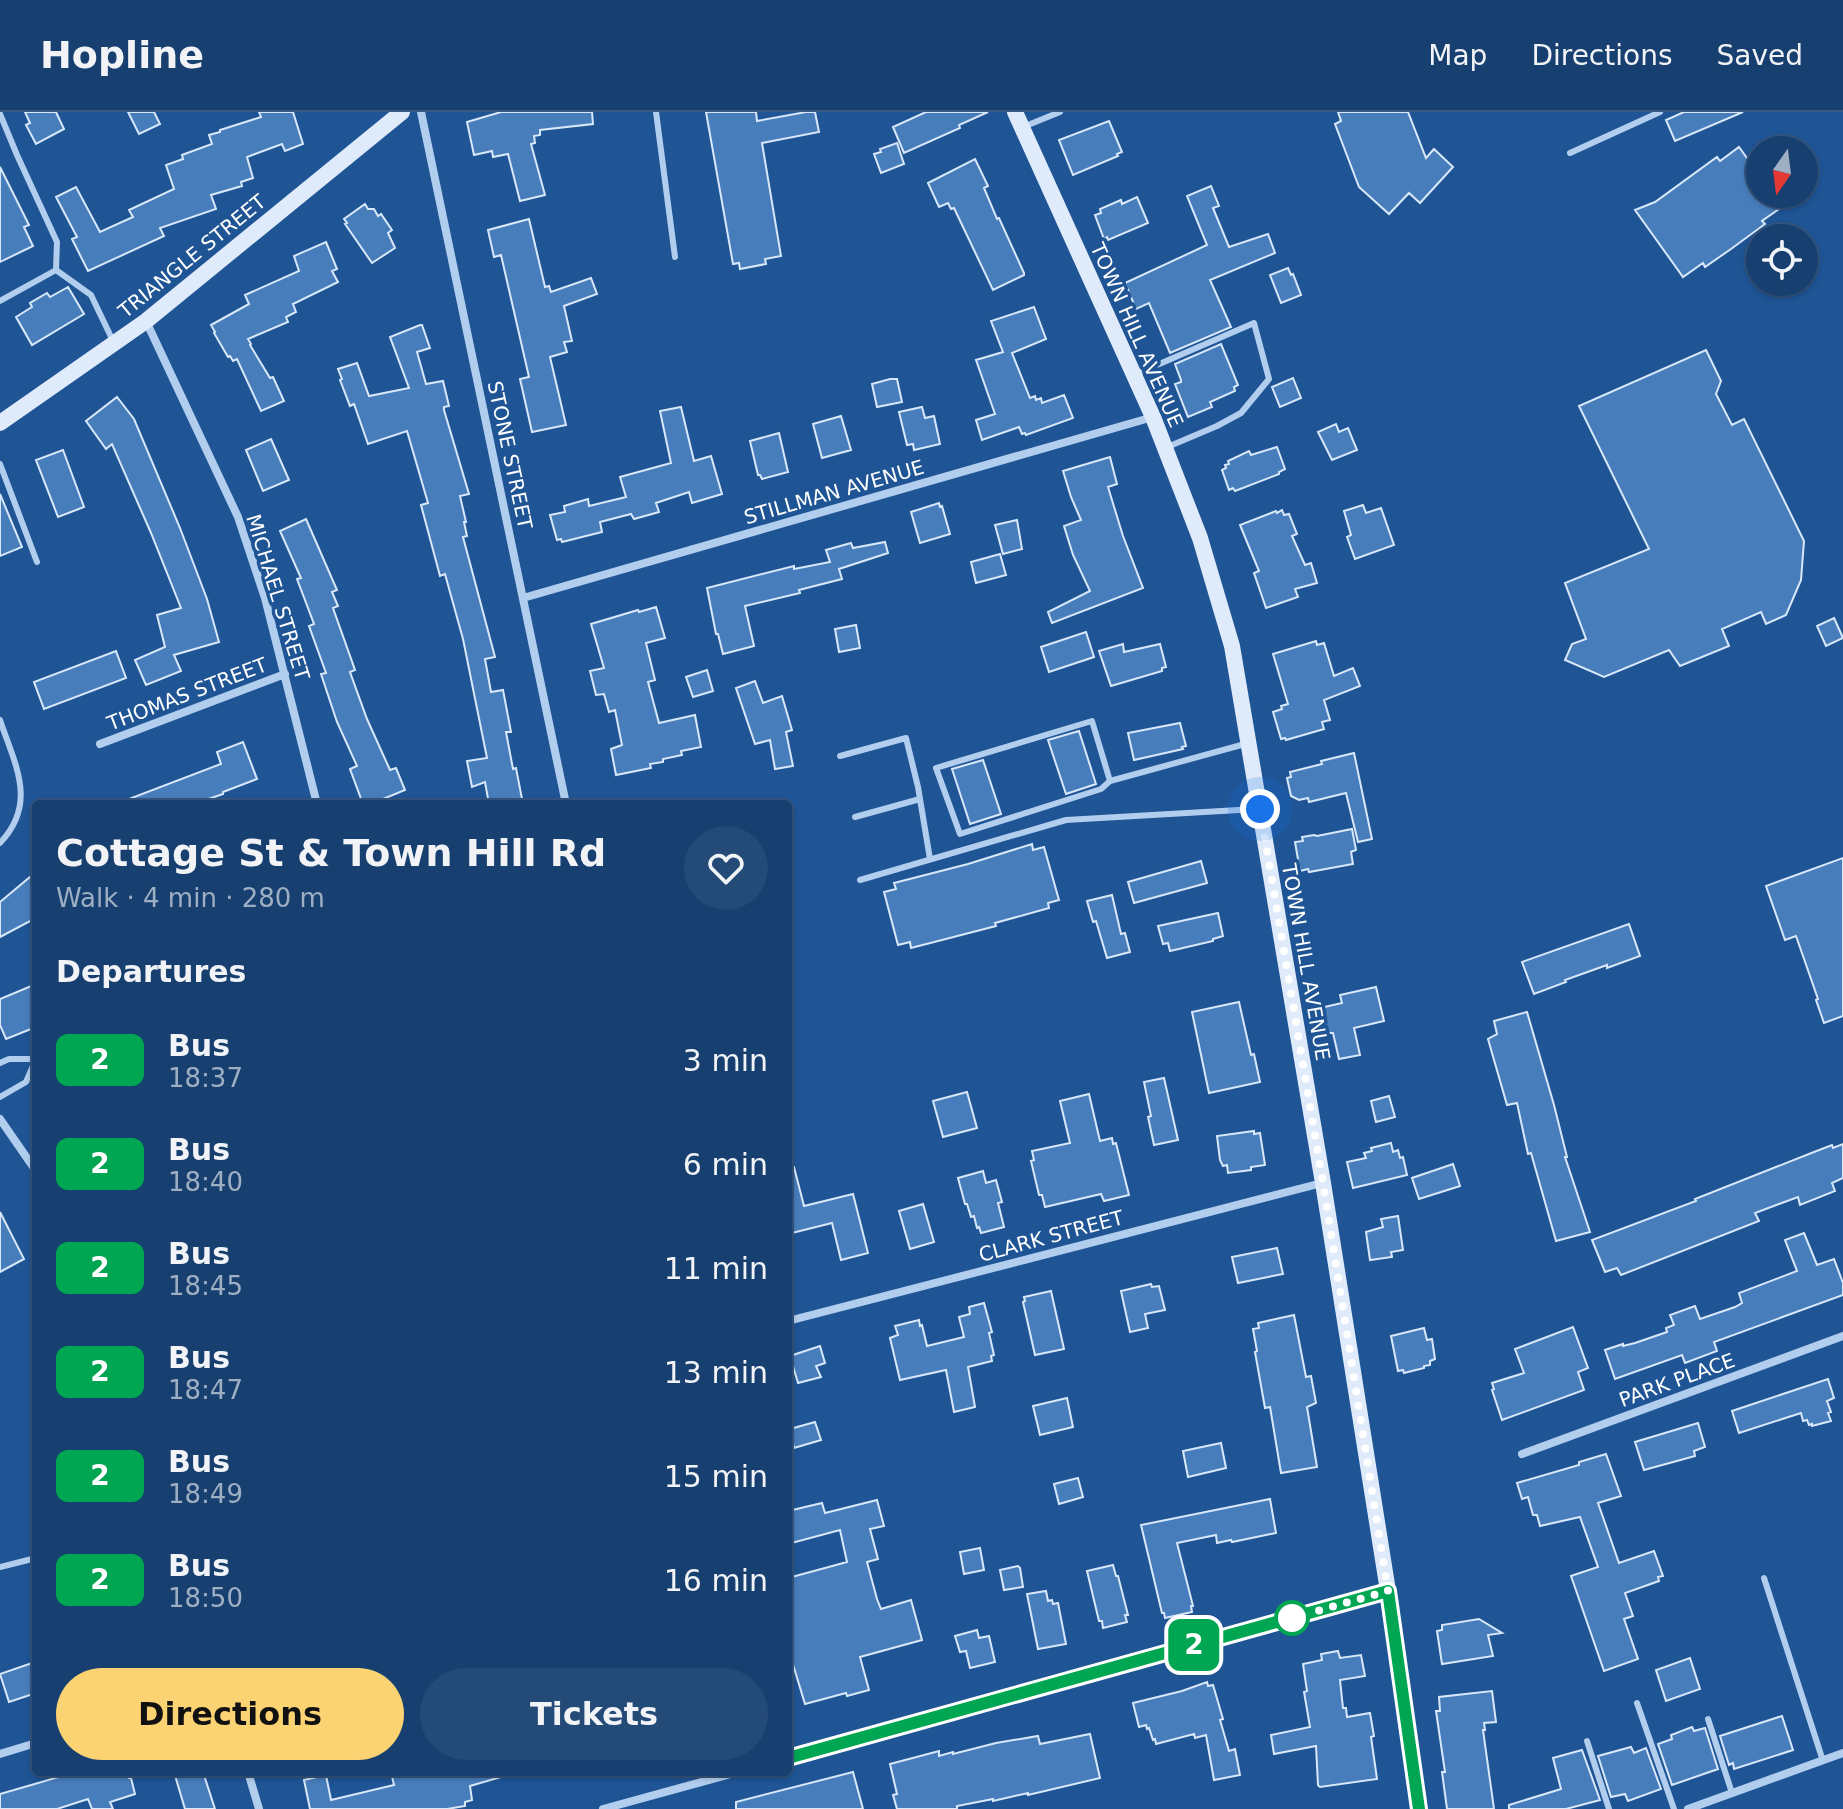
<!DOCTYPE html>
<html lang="en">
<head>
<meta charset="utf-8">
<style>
  body { margin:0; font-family:"DejaVu Sans",sans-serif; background:#244a78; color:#f1f3f6; height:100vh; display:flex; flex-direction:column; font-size:30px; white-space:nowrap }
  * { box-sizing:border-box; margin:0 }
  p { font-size:26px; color:#9eafc3 }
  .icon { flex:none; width:44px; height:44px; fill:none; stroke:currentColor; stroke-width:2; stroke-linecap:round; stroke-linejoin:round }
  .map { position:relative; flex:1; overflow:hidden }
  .panel { position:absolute; left:32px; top:688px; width:760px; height:976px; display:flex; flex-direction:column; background:#173f70; border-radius:8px; box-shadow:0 2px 6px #0004,0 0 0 2px #365883 }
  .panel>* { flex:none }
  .badge { padding:0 16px; border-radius:12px; font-size:28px; line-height:52px }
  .needle { width:52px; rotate:194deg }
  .buttons { position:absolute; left:1746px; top:24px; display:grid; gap:16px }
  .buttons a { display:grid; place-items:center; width:72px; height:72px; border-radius:50%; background:#173f70; box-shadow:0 2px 6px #0004,0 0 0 2px #365883; font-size:40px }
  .you { position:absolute; width:40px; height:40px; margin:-20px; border:6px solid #fff; border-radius:50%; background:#1a73e8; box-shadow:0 0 0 12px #1a73e833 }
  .map>.badge { position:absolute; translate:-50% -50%; box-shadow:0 0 0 4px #fff }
  h2 { padding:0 24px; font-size:30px; line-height:72px }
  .round { display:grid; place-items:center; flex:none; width:84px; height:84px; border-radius:42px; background:#244a78 }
  .head { display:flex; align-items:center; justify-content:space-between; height:136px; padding:0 24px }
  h1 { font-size:38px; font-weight:700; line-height:60px }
  .button { display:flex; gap:16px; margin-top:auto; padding:16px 24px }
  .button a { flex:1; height:92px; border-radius:48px; background:#fcd372; color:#111; font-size:32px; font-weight:700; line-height:92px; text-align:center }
  .button a+a { background:#244a78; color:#f1f3f6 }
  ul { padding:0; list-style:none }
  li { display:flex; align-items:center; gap:24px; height:104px; padding:0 24px }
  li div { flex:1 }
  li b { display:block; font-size:30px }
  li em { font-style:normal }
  li .badge { min-width:88px; font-weight:700; text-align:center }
  header { display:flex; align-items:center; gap:48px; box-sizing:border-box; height:112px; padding:0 40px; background:#173f70; border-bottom:2px solid #365883 }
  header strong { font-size:38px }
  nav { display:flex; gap:44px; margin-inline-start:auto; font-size:28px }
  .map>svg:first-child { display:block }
  .building { fill:#477dbb; stroke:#d8e8fa; stroke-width:2 }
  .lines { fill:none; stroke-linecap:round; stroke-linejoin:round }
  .lane { stroke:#b2ceee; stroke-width:6 }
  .street { stroke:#b2ceee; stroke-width:8 }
  .secondary { stroke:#dfebfb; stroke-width:16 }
  .line-casing { stroke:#fff; stroke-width:18 }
  .line { stroke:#00a651; stroke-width:12 }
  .walk { stroke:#fff; stroke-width:8; stroke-dasharray:0 14.4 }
  .stop-dot { fill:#fff; stroke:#00a651; stroke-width:4 }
  .labels { text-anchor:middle; stroke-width:7; stroke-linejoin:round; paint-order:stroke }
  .street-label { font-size:20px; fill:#fff; stroke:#1f5495 }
</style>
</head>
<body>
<header>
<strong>Hopline</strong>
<nav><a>Map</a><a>Directions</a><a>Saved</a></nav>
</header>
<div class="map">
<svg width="1843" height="1697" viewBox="0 0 1843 1697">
  <rect width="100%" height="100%" fill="#1f5495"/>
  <!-- building -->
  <path class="building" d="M25,0H56L64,17L36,32L26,13L30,11Z
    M128,0H154L160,12L139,22Z
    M259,0H293L303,32L285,39L282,32L247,45L253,66L241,70L242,74L211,83L216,97L160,116L164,124L88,159L72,127L77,125L56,85L76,75L100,120L133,105L129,98L174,77L166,53L183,47L182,43L212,32L209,23L220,20V18L261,5Z
    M501,0H592L593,12L540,18V23L534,24L535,31L531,32L545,83L520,89L508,42L493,45L492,39L474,43L467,10Z
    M706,0H756L757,9L806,0H815L819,20L762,31L781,144L765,147L766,152L740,157L739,151L733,152Z
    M926,0H988L959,13L960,16L904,41L893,15Z
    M1338,0H1408L1426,46L1434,37L1453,55L1420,91L1409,81L1389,102L1359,75L1335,12L1341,9Z
    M1684,0H1743L1675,29L1666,8Z
    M1109,9L1122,40L1117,42L1118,44L1073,63L1059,28Z
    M897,31L904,52L881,61L874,42L881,40L880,37Z
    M1739,35L1760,64V82H1773L1782,95L1762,109L1765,112L1731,137L1705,155L1703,151L1683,165L1635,98L1655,90L1717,45L1720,49Z
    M975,47L988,74L984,76L997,107L999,106L1024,161V163L993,178L954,96L951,97L948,91L939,95L928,71Z
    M0,55L29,113L24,115L33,134L0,150Z
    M1211,74L1219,94L1213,96L1229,135L1268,122L1275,141L1210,168L1231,215L1170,241L1149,191L1136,197L1125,171L1207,133L1187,84Z
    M1137,85L1148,111L1108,128L1107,125L1104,127L1095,103L1101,101L1100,97L1121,88L1122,92Z
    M365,92L368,97H374L378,104L381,102L392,118L388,121L395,136L372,151L345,112L347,111L344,107Z
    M529,107L545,175L549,174L551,180L591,166L597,182L564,194L572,229L564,230L567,240L550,245L566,313L532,320L520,267L529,265L501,143L494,145L488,118Z
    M326,130L337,157L332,159L338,170L293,192L296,200L286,205L288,210L248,227L251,232L250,233L270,266L273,265L284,289L261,299L237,247L233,249L230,244L228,245L214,221L215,220L211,213L249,192L245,183L299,159L294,144Z
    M1288,156L1291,163L1293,162L1301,183L1281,191L1270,163Z
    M68,175L84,202L32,233L16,205L32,195L30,191L47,181L50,185Z
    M1034,195L1046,227L1012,241L1030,286L1035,284L1036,288L1041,286L1042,291L1064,283L1073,306L1026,323L1025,321L1022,322L1019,315L982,328L976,308L995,302L976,248L1003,240L991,209Z
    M420,213H422L430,236L417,240L426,272L443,269L449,294L444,295V298L469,382L460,384L466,410H464L467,424L463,425L495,545L485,547L491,580L503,578L511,620H506L513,657L516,656L523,692H489L485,670L472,675L467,649L487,646L463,527L445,462L440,464L421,393L428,391L407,319L368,332L354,292L350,294L340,268L342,267L338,257L357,251L369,284L409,276L390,225Z
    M1221,232L1238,273L1234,275L1235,279L1210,290L1212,295L1188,305L1175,272L1181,270V268L1175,252Z
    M1706,238L1721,269L1716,282L1732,313L1744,307L1804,429L1801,468L1786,503L1766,512L1761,500L1722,517L1729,534L1680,554L1669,538L1604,565L1565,548L1572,532L1586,527L1565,471L1649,437L1579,294Z
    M1293,266L1301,286L1280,295L1272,275Z
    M890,267H897L902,290L877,295L872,272Z
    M117,285L134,307L180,416L207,487L219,530L174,543L181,559L146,573L135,548L165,535L157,503L181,496L151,421L112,332L106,337L86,309Z
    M681,295L694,349L711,344L722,382L692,391L689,380L656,391L659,400L634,407L631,402L600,410L602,420L562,430L561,427L557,428L550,403L565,400L564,394L588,387L589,394L626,385L620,365L671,351L660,299Z
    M922,295L925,306L934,304L940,332L914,338L913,332L907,333L899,300Z
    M841,304L851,338L822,346L813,312Z
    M1336,312L1339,320L1348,316L1357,338L1332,348L1318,320Z
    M779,321L788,360L762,367L760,363H758L750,329Z
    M271,327L289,368L263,379L246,338Z
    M1277,335L1285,357L1279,360V362L1235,379L1233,376L1229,378L1222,358L1226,356L1225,353L1229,352L1228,349L1249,339L1251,343Z
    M63,338L84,395L58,405L36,348Z
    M1110,345L1117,372L1108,375L1123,424L1143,476L1052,511L1048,500L1090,479L1073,443L1064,414L1081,408L1071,385L1063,359Z
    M0,382L22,435L0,444Z
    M939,391L940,395L942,394L950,422L920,431L911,400Z
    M1363,393L1366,401L1381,396L1394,433L1355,447L1347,425L1351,423L1344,399Z
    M1282,398L1284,403L1289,402L1297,422L1292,424L1305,453L1311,451L1317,471L1295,477L1298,485L1266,496L1254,461L1259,459L1240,413L1276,399L1277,401Z
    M306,407L337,478L332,480L338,494L333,496L355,558L350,560L367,607L390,658L396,656L405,678L371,692H363L350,657L357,654L337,610L321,562L326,561L309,514L314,512L297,467L301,466L280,419Z
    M1017,408L1022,437L1003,442L995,413Z
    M885,430L888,441L839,457L842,467L799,478L800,481L745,494L754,534L723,542L718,522H716L707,476L794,454V457L830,450L826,438L851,431L853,436Z
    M1000,442L1006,463L976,471L971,450Z
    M656,495L665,526L646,531L655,568L648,570L659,611L695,603L701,635L681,639L682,643L663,647V650L650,652L651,656L616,663L611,637L622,633L615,598L609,600L604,582L596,583L590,559L604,556L591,512L638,498L639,500Z
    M1834,506L1843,526L1826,534L1817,514Z
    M856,513L860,536L839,540L835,517Z
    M1086,520L1094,545L1049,560L1041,535Z
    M1316,529L1317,533L1324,531L1334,564L1353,556L1360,574L1324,588L1330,608L1322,610L1324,617L1286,628L1285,626L1281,627L1273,600L1282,597L1281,594L1288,592L1273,542Z
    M1123,532L1124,540L1160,532L1166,555L1162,556V559L1111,574L1099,539Z
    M116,539L126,566L44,597L34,570Z
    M707,558L713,579L693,585L686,565Z
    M755,569L763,591L782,584L792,618L786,620L793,654L775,657L770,628L755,632L736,576Z
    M1180,611L1186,634L1182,635L1183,637L1134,648L1128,621Z
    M1079,619L1096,672L1066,682L1048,628Z
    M243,630L257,667L223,680V682L194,692H122L121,690L221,652L217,640Z
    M1354,641L1372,727L1358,730L1346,681L1309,690L1308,686L1299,688L1291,684L1287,666L1291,665L1290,660L1322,652L1321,649Z
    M983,648L1001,702L970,712L952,657Z
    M1352,717L1356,738L1351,740L1353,752L1309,760L1308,757L1300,759L1295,730L1303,729L1302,725L1314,723L1317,724Z
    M1032,732L1033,738L1044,735L1059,788L1048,791L1049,796L995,811L996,814L911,836L910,830L898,833L884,780L896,777L894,771L968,752Z
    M1843,746V904L1824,911L1816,888L1818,887L1796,824L1785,828L1766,774Z
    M1201,749L1207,771L1134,791L1128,770Z
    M36,760V806L0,825V790Z
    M1112,783L1121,822L1125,821L1130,840L1107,846L1096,809L1093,810L1087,789Z
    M1218,801L1223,824L1213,827V829L1170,839L1168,831L1163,832L1158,814Z
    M1629,812L1640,844L1607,856V853L1565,868L1566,870L1534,882L1522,850Z
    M36,872V915L6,927L0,913V887Z
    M1376,875L1384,909L1354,916L1360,943L1339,947L1333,921H1325L1320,896L1342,891L1340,883Z
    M1239,890L1251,943L1254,942L1260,970L1209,981L1192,900Z
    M1527,900L1554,993L1567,1045H1565L1590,1120L1556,1129L1531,1041L1528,1042L1517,991L1507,993L1488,927L1497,922L1494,909Z
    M1164,966L1178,1028L1154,1033L1148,1005L1151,1004L1144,970Z
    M967,980L977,1016L943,1025L933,989Z
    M1089,982L1100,1029L1112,1026L1113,1032L1116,1031L1129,1083L1104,1089L1101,1082L1045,1095L1042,1083H1039L1031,1049L1034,1048L1032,1039L1070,1031L1060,989Z
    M1389,984L1395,1005L1376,1010L1371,989Z
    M1254,1019V1022L1260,1021L1265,1053L1251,1055V1058L1228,1061L1227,1053L1223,1054L1220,1048L1217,1024Z
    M1391,1031L1393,1040L1398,1038L1400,1046L1403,1045L1407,1063L1353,1076L1347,1050L1366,1046L1364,1041L1372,1039L1371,1036Z
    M1843,1032V1066L1832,1071L1835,1079L1800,1093L1798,1085L1771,1095L1755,1101L1759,1109L1621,1163L1617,1156L1605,1160L1592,1128L1696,1089L1695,1087L1814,1040L1832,1033L1833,1036Z
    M1453,1052L1460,1074L1419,1087L1412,1066Z
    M788,1055H794L804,1094L853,1082L868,1141L841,1148L832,1111L788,1122Z
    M983,1059L986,1071L996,1068L1002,1090L998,1091L1004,1115L981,1121L979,1115L977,1116L974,1104L971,1105L967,1092H965L958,1066Z
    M923,1092L934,1130L910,1137L899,1099Z
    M0,1100L24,1147L0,1160Z
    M1398,1104L1403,1138L1391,1140L1392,1145L1370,1148L1366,1120L1383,1115L1381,1107Z
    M1804,1121L1817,1153L1834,1147L1843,1171V1183L1714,1230L1717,1239L1685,1251L1682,1243L1615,1267L1605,1238L1623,1232V1234L1635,1231L1667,1220L1666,1216L1674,1213L1670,1203L1695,1194L1700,1207L1735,1195L1742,1191L1739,1181L1797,1159L1785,1128Z
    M1277,1136L1283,1162L1238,1171L1232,1145Z
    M1151,1172L1152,1175L1159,1174L1165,1198L1145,1202L1148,1216L1130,1220L1121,1179Z
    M1051,1179L1064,1237L1035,1243L1023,1190L1025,1189L1024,1185Z
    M984,1191L992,1220L989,1221L994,1243L991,1244L992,1249L968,1255L975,1295L954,1300L946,1258L900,1268L890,1226L898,1223L895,1214L919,1208L920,1214L922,1213L927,1234L964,1225L959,1205L970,1202L969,1195Z
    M1294,1203L1306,1265L1311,1264L1316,1291L1307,1295L1317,1355L1281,1361L1270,1295L1265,1296L1255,1240L1257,1239L1253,1217L1259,1216L1258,1211Z
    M1573,1215L1588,1256L1578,1260L1584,1278L1502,1308L1492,1278L1494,1277L1492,1271L1524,1261L1515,1237Z
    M1424,1216L1427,1228L1432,1227L1435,1247L1430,1249V1253L1424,1254V1256L1404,1261L1403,1258L1398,1259L1391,1224Z
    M820,1234L825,1251L816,1254L821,1265L798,1271L790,1244Z
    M1828,1267L1834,1286L1827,1289L1831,1300L1828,1301L1831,1309L1812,1314V1312L1809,1313L1807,1308L1803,1309L1801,1301L1739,1321L1732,1299Z
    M1067,1286L1073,1315L1040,1323L1033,1294Z
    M815,1310L821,1328L794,1336L790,1317Z
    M1698,1311L1705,1335L1694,1339L1695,1344L1644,1358L1635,1330Z
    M1221,1331L1226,1356L1188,1365L1183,1339Z
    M1606,1342L1621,1384L1598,1391L1619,1451L1654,1439L1663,1464L1658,1465L1659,1469L1625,1481L1633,1504L1624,1507L1638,1547L1604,1559L1571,1464L1598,1455L1580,1405L1540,1414L1537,1403H1533L1528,1385L1522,1387L1517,1371L1579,1353V1350Z
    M1078,1366L1083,1385L1059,1392L1054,1372Z
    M1270,1387L1276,1421L1232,1430L1231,1428L1217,1431L1216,1423L1177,1431L1193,1494H1191L1192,1500L1165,1506L1164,1501H1162L1141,1413Z
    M877,1388L884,1414L870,1417L878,1447L867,1450L877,1487L881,1497L911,1488L922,1528L860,1545L869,1578L847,1584L846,1581L805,1592L788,1536V1466L847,1450L840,1418L788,1432V1399L822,1391L825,1401Z
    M980,1436L984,1458L964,1462L960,1440Z
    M1113,1453L1116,1464H1118L1128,1503H1125L1127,1510L1103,1516L1102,1509H1099L1087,1459Z
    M1018,1454L1020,1456L1023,1475L1004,1478L1000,1458Z
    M1046,1479L1048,1489L1052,1488L1053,1492L1058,1491L1066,1532L1038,1537L1027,1482Z
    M1479,1507L1502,1521L1488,1523L1493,1544L1442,1552L1437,1519L1442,1518V1513Z
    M977,1518L979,1526L989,1524L995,1550L970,1556L966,1539L960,1540L955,1524Z
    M1338,1539L1340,1546L1361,1543L1365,1564L1340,1568L1343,1596H1346L1347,1605L1370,1601L1374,1624L1371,1625L1377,1667L1320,1675L1318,1673L1316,1634L1274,1642L1271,1623L1310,1615L1304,1580L1307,1579L1303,1552L1322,1548L1321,1542Z
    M1690,1546L1700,1577L1666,1589L1656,1558Z
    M32,1551L36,1564V1581L9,1590L0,1562Z
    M1207,1570L1208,1574L1213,1573L1223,1607L1220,1608L1229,1639L1235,1637L1240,1663L1214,1668L1206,1623L1195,1626L1194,1622L1156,1632L1155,1627L1153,1628L1149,1616L1147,1617L1146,1613L1139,1615L1133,1591L1182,1579Z
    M1492,1579L1496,1610L1484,1611L1485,1618H1483L1494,1697H1447L1442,1660H1445L1436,1599H1440L1439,1585Z
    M1782,1604L1793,1638L1734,1657L1733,1651L1729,1653L1720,1624Z
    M1692,1615L1694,1619L1705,1616L1718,1657L1672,1673L1658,1632L1672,1627L1671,1623Z
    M1090,1622L1100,1666L1028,1683V1681L993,1689V1687L957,1694V1697H897L893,1683L897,1682L890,1652L939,1639V1644L953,1640V1642L996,1631L1038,1624L1040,1632Z
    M1631,1635L1634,1641L1646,1636L1661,1677L1628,1689L1625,1682L1611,1685L1598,1644Z
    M1582,1638L1600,1688L1566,1697H1509V1693L1561,1677L1553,1646Z
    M76,1660H127L129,1666H131L135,1682L110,1690L113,1697H92L88,1687L57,1697H0V1682Z
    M174,1660H203L215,1697H185Z
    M391,1660H500L501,1665L470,1674L472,1688L465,1690V1694L447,1697H310L304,1668L326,1663L331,1688L394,1673Z
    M853,1660L863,1697H736V1690Z"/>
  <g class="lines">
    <!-- lane -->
    <path class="lane" d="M656,0L675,145
      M0,2L17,43L57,130L56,158
      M1023,15L1060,0
      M1570,41L1660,0
      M0,189L56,158L91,183L114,231
      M1134,263L1254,211L1269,267L1241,301L1217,314L1165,336
      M0,352L37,450
      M0,608C15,653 38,691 0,731
      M840,644L906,626L918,675L930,747
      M1110,669L1101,677L960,722L936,656L1092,609L1110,669L1245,632
      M855,705L920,687
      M860,768L1066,708L1256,697
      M0,951L9,947H36
      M0,985L26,970L36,947
      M0,1455L36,1446
      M1764,1466L1823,1649
      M1637,1591L1674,1697
      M1708,1607L1732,1681
      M1587,1629L1609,1697"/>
    <!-- street -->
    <path class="street" d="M421,0L566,692
      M146,209L238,405L265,486L317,692
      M523,486L1153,305
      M100,632L285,562
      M0,1007L36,1059
      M788,1209L1322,1071
      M1522,1342L1843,1224
      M0,1642L36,1631
      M788,1646L1388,1479
      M248,1660L259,1697
      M603,1697L738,1660
      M1688,1697L1843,1641"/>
    <!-- secondary -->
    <path class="secondary" d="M1015,0L1153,305L1200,426L1232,534L1323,1071L1388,1479L1419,1697
      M0,311L146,209L402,0"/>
  </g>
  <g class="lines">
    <defs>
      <path id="line" d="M788,1646L1388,1479L1419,1697"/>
    </defs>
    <!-- line casing -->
    <use href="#line" class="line-casing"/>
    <!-- line -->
    <use href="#line" class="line"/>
    <!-- walk -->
    <path class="walk" d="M1260,697L1323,1071L1388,1479L1292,1506"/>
  </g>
  <!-- markers -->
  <circle class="stop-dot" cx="1292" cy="1506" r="16"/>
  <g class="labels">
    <!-- street labels -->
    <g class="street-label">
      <text transform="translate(192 144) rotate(-39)" y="7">TRIANGLE STREET</text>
      <text transform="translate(1137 223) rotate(66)" y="7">TOWN HILL AVENUE</text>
      <text transform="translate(510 343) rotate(78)" y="7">STONE STREET</text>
      <text transform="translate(834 380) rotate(-16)" y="7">STILLMAN AVENUE</text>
      <text transform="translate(278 485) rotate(73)" y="7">MICHAEL STREET</text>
      <text transform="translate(187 582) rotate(-21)" y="7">THOMAS STREET</text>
      <text transform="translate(1306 850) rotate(80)" y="7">TOWN HILL AVENUE</text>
      <text transform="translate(1051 1124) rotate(-15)" y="7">CLARK STREET</text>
      <text transform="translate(1677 1268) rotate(-20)" y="7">PARK PLACE</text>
    </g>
  </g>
</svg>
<div class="buttons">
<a><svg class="needle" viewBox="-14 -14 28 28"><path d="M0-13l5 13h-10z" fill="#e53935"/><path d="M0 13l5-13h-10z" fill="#9eafc3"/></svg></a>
<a><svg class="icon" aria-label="locate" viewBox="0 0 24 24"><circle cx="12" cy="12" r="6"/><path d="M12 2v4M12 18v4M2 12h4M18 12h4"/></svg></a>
</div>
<div class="you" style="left:1260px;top:697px"></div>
<b class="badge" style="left:1194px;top:1533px;background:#00a651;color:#fff">2</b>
<section class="panel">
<div class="head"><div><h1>Cottage St &amp; Town Hill Rd</h1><p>Walk · 4 min · 280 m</p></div><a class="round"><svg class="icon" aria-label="heart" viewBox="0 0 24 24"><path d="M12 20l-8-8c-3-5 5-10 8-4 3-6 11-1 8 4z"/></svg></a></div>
<h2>Departures</h2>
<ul>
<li><span class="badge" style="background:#00a651;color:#fff">2</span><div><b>Bus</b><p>18:37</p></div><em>3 min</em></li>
<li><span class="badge" style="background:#00a651;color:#fff">2</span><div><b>Bus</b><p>18:40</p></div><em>6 min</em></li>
<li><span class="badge" style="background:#00a651;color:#fff">2</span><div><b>Bus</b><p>18:45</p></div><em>11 min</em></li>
<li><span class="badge" style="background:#00a651;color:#fff">2</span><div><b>Bus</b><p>18:47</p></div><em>13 min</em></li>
<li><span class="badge" style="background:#00a651;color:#fff">2</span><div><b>Bus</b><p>18:49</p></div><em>15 min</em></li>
<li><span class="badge" style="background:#00a651;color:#fff">2</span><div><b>Bus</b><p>18:50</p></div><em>16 min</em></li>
</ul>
<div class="button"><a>Directions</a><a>Tickets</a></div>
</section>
</div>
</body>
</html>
